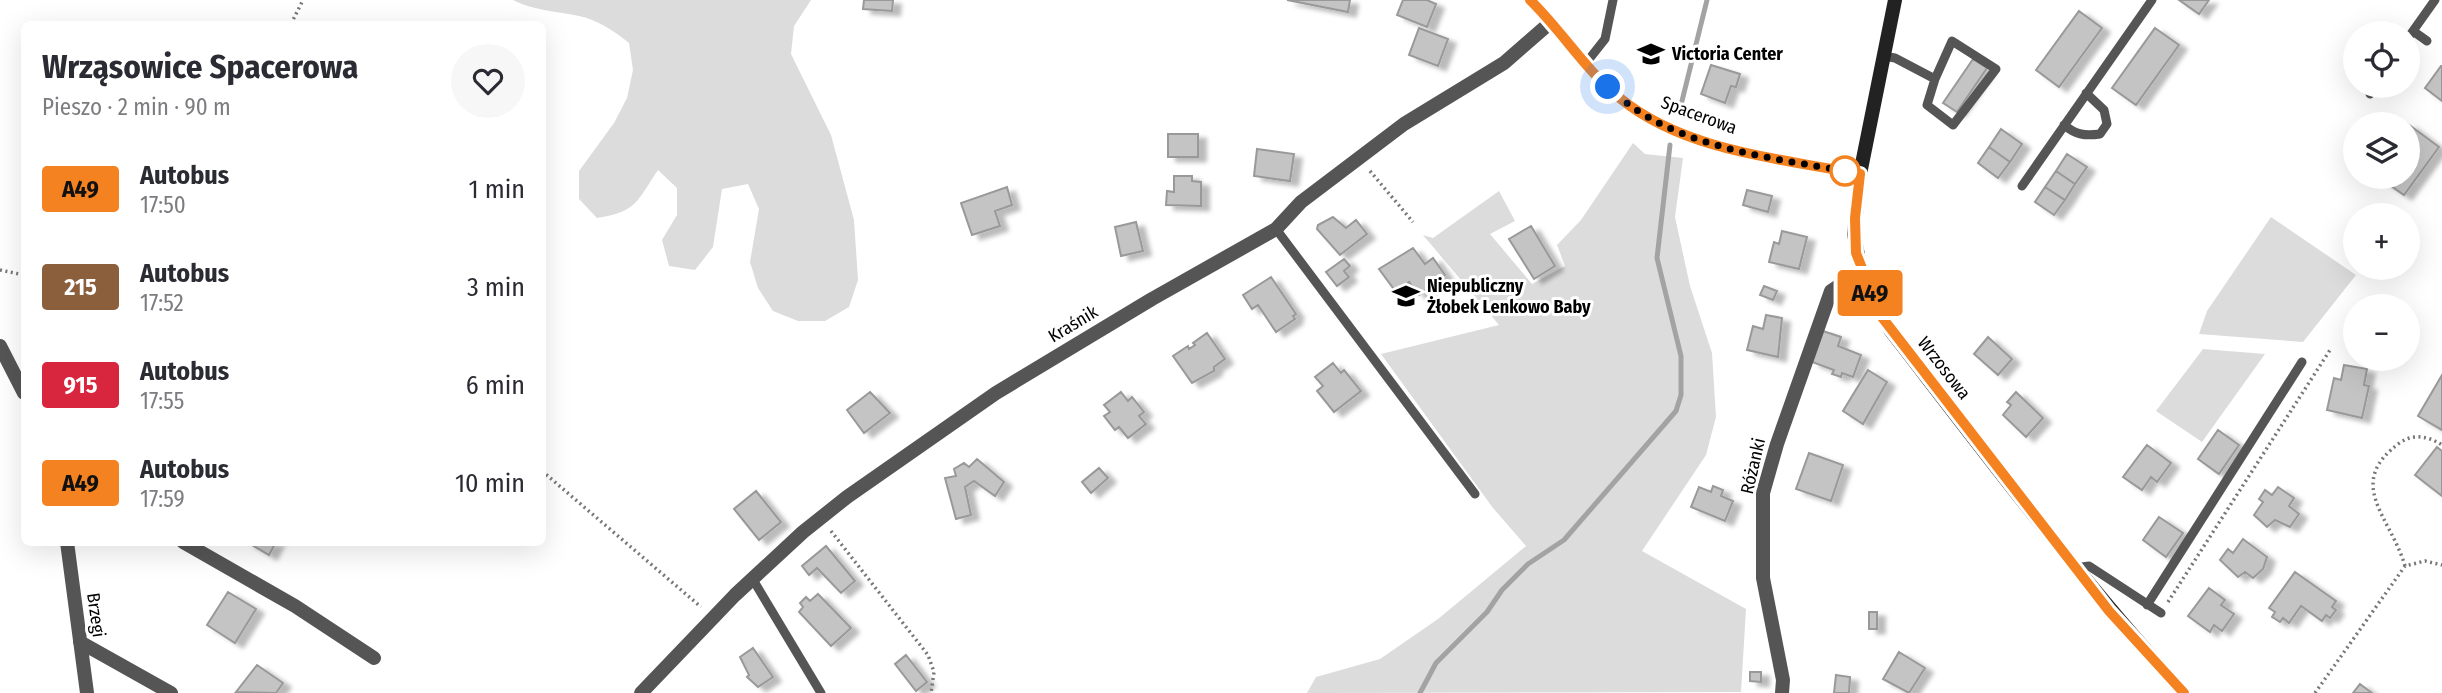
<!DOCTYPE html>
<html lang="pl">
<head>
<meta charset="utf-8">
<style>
  body { margin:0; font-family:"Fira Sans Condensed",sans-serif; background:#f7f7f7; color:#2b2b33; height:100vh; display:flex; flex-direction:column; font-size:26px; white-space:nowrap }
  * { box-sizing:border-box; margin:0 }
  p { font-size:23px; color:#7c7c81 }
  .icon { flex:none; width:38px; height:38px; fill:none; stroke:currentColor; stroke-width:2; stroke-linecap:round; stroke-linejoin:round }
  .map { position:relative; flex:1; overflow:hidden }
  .panel { position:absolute; left:21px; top:21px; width:525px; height:525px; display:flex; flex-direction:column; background:#fff; border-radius:10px; box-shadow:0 7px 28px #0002 }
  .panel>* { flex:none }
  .badge { padding:0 14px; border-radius:5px; font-size:24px; line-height:46px }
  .buttons { position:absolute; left:2343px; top:21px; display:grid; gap:14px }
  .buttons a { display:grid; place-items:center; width:77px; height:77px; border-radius:50%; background:#fff; box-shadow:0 7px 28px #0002; font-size:35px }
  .you { position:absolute; width:35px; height:35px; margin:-18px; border:5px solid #fff; border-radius:50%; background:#1a73e8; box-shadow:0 0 0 10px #1a73e833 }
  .map>.badge { position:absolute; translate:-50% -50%; box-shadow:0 0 0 4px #fff }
  .round { display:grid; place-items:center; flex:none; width:74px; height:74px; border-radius:37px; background:#f7f7f7 }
  .headline { display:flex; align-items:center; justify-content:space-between; height:119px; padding:0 21px }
  h1 { font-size:33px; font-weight:700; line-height:52px }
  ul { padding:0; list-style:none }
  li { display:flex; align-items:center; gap:21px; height:98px; padding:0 21px }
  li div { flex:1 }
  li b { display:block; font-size:26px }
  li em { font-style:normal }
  li .badge { min-width:77px; font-weight:700; text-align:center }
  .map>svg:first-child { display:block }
  .green { fill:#dcdcdc }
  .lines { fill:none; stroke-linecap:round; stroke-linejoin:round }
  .stream { stroke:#a3a3a3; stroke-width:5 }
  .building { fill:#c4c4c4; stroke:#999; stroke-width:2; filter:url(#shadow) }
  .path { stroke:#777; stroke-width:3.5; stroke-dasharray:2 3.5; stroke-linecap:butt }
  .lane { stroke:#555; stroke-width:9 }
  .street { stroke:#555; stroke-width:14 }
  .secondary { stroke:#222; stroke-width:14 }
  .line-casing { stroke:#fff; stroke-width:16 }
  .line { stroke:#f58220; stroke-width:10 }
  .walk { stroke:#000; stroke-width:7; stroke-dasharray:0 12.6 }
  .stop-dot { fill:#fff; stroke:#f58220; stroke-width:3.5 }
  .labels { text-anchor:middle; stroke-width:6; stroke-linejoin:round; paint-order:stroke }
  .poi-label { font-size:18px; font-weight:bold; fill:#000; stroke:#fff; text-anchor:start }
  .street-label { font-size:18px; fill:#000; stroke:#fff }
</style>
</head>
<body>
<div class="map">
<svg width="2442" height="693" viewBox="0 0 2442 693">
  <defs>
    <filter id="shadow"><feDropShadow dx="8" dy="4.5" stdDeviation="2" flood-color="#0004"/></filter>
  </defs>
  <rect width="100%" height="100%" fill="#fff"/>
  <!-- green -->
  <path class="green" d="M513,0H811L794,26L791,54L831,135L854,220L858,280L849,307L825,321H798L773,311L758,288L750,262L759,209L748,184L722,189L713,247L695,270L669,266L662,240L677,215V188L658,170C637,201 637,212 597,218L579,199V171L614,123L627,98L633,70L629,43C614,31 598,20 579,16C556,11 535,11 513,0Z
    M1633,143L1645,154L1683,158L1675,217L1690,286L1712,353L1716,417L1706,455L1642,551L1746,609L1741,692L1307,693L1316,677L1380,659L1438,619L1526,546L1493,508L1381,354L1499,325L1423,235L1433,238L1499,191L1515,221L1490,234L1532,284L1565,266L1557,245L1581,220Z
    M2271,217L2356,275L2303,342L2199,334L2207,311Z
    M2203,349L2265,354L2202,442L2156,411Z"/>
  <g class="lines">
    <!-- stream -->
    <path class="stream" d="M1681,105L1707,0
      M1420,693L1436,663L1487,612L1502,590L1528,564L1564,540L1676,411L1681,395V356L1657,258L1670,145"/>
  </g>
  <!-- building -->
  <path class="building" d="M864,0H893L892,11L863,9Z
    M1287,0H1350L1348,12Z
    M1403,0H1427L1436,4L1427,27L1397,15Z
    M2179,0H2209L2199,14Z
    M2079,11L2102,28L2059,87L2036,70Z
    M1419,28L1448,39L1438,66L1409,55Z
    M2155,28L2179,45L2136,105L2112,88Z
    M1973,59L1987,68L1957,112L1943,103Z
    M1711,65L1740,74L1736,87L1731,86L1725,103L1701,94Z
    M2441,66H2442V101L2425,88Z
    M2408,124L2439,147L2404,195L2378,177H2408Z
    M2001,129L2022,144L2010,162L1989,147Z
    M1168,134H1198V157H1168Z
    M1989,147L2010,162L1998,178L1978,163Z
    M1257,149L1294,154L1290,181L1254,176Z
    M2067,154L2087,167L2075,184L2056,171Z
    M2056,171L2075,184L2065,200L2045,187Z
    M1174,176H1192V181L1201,182V206L1166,205L1167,191L1174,192Z
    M1007,187L1012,205L995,211L1000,226L972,235L961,203Z
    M2045,187L2065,200L2054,215L2035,202Z
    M1747,190L1772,196L1768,212L1743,205Z
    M1333,217L1346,228L1356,220L1367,234L1340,255L1317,229L1318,225Z
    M1136,222L1143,251L1121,256L1115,227Z
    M1531,226L1555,266L1534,279L1509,239Z
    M1782,231L1807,237L1799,269L1769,262L1774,242L1779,244Z
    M1413,248L1425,264L1433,258L1445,275L1419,295L1409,282L1396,292L1379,269Z
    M1344,259L1350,266L1344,271L1349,277L1337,286L1326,272Z
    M1271,277L1296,314L1293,316L1295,319L1276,332L1258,305L1252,309L1243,295Z
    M1764,286L1777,291L1773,300L1760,295Z
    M1766,315L1782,318L1778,357L1747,350L1753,326L1763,329Z
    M1823,331L1841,337L1838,346L1861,355L1853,377L1842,373L1841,377L1832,374L1834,370L1812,362Z
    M1207,333L1225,359L1214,367V371L1192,383L1173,356L1188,346L1189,349L1195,345L1193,343Z
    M1988,337L2012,359L1998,375L1974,354Z
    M1333,363L1341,373L1344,370L1361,391L1334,412L1317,391L1323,386L1315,377Z
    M2344,365L2367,369L2364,385L2369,386L2362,418L2327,410L2334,378L2341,380Z
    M1868,370L1887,382L1863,424L1843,411Z
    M2442,375V430L2418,416Z
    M870,392L890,413L864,433L847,410Z
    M1121,392L1128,401L1132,397L1144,412L1139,416L1146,424L1128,438L1119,427L1115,430L1104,416L1110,412L1104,405Z
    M2016,392L2043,418L2026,437L2003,415L2011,405L2007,402Z
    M2218,430L2239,445L2219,474L2198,459Z
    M2147,445L2171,463L2157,482L2151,477L2142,490L2123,477Z
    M2437,447L2442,451V496L2415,475Z
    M1809,453L1843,465L1831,501L1796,489Z
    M977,459L1004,482L995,496L974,481L965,487L971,515L956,519L945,478L956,476L954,469L964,463L969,467Z
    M1099,468L1108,478L1091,493L1082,482Z
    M1713,486L1723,490L1721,496L1733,501L1725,521L1691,507L1699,487L1711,492Z
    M2278,487L2294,498L2289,506L2299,514L2290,527L2275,520L2267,527L2254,515L2263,502L2259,499L2265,490L2272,495Z
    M756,491L781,522L759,540L734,509Z
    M2159,517L2183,533L2166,557L2143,540Z
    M2243,539L2267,557L2263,569L2253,578L2245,572L2238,577L2220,560L2228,549L2233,553Z
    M247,542H276L269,555Z
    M826,546L855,581L841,593L817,568L809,575L802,566Z
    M2295,572L2336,601L2332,607L2336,610L2330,618L2326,615L2322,621L2301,606L2289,623L2283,618L2280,622L2272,617L2275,612L2269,608Z
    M2209,588L2225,600L2221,605L2234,614L2222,631L2214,625L2210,632L2188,616Z
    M228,592L256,609L235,643L207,625Z
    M818,594L851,628L831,646L799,612L803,607L800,603L806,597L810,601Z
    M1869,612H1877V629H1869Z
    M753,648L773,677L758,687L747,677L749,675L740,657Z
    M1899,652L1925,668L1909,693L1883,679Z
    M906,655L927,682L916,691L895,664Z
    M257,665L283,683L276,693L236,692Z
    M1750,672H1761V682L1750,681Z
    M1836,675L1850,677L1849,693H1834Z
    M2360,684L2372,693H2353Z"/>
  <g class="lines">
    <!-- path -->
    <path class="path" d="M291,24L303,0
      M1370,171L1413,222
      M0,270L24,275
      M542,471L701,607
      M831,531L928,655L934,672L931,693
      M2405,566C2391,517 2343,483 2401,442C2414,433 2430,437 2442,445
      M2168,602L2330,350
      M2315,693L2405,566L2425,561L2442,565"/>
    <!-- lane -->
    <path class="lane" d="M2413,31L2427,41
      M2408,38L2435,0
      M1883,56L1895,58L1935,79L1952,41L1996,69L1953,125L1927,105L1935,79
      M1586,63L1605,39L1613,0
      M2370,94L2375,86
      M2064,125C2076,135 2085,136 2100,134L2107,124L2104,110L2086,93
      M2022,186L2152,0
      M1276,229L1475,494
      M2075,568L2089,566L2161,613
      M752,578L821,693
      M2147,605L2302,362"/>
    <!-- street -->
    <path class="street" d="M0,346L24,393
      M67,542L87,693
      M183,542L295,606L374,658
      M80,642L171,693
      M641,693L735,595L803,532L847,497L996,393L1152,299L1276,229L1301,202L1404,124L1504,63L1551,22
      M1782,693L1783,680L1763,578V493L1777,444L1831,291L1861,271"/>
    <!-- secondary -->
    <path class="secondary" d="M1530,0C1562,31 1586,71 1621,99C1685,151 1781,159 1860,174
      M1895,0L1860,174L1854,234L1861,271L1891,331C1986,454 2079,578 2184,693"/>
  </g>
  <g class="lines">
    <defs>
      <path id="line" d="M1530,0C1562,31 1586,71 1621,99C1685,151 1781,159 1860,174L1855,218L1856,253L1881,316L2109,611L2184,693"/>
    </defs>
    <!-- line casing -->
    <use href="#line" class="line-casing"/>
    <!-- line -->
    <use href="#line" class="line"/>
    <!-- walk -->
    <path class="walk" d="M1608,87C1668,146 1765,157 1845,171"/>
  </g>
  <!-- icons -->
  <defs>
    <symbol id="school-bare" viewBox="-9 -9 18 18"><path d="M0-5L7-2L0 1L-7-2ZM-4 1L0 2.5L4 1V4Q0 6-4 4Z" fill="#000" stroke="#fff" stroke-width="2.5" paint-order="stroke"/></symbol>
  </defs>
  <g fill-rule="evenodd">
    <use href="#school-bare" x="1632" y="35" width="38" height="38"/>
    <use href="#school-bare" x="1387" y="277" width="38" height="38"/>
  </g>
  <!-- markers -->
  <circle class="stop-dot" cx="1845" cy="171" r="14"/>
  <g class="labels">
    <!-- poi labels -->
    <g class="poi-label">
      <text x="1672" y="60">Victoria Center</text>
      <text x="1427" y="292">Niepubliczny<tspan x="1427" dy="21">Żłobek Lenkowo Baby</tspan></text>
    </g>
    <!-- street labels -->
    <g class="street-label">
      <text transform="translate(1699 115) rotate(20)" y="6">Spacerowa</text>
      <text transform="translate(1073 324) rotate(-31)" y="6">Kraśnik</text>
      <text transform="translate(1944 368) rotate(52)" y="6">Wrzosowa</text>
      <text transform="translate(1753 466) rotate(-77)" y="6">Różanki</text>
      <text transform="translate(96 615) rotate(82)" y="6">Brzegi</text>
    </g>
  </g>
</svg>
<div class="buttons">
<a><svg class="icon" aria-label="locate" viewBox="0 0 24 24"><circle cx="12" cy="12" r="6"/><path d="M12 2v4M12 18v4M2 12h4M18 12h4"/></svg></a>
<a><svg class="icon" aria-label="layers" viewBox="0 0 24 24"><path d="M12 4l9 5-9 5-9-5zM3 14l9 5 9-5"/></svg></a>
<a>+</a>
<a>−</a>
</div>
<div class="you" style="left:1608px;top:87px"></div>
<b class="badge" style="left:1870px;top:293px;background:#f58220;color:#111">A49</b>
<section class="panel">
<div class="headline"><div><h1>Wrząsowice Spacerowa</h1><p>Pieszo · 2 min · 90 m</p></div><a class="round"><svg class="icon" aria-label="heart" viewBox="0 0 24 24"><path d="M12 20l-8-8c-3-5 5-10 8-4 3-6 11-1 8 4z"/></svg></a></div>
<ul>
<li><span class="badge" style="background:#f58220;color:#111">A49</span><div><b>Autobus</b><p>17:50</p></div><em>1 min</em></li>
<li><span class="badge" style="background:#8b5e3c;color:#fff">215</span><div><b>Autobus</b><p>17:52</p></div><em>3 min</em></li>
<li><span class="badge" style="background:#d7263d;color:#fff">915</span><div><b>Autobus</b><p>17:55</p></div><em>6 min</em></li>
<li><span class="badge" style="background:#f58220;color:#111">A49</span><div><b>Autobus</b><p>17:59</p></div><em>10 min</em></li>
</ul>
</section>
</div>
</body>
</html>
